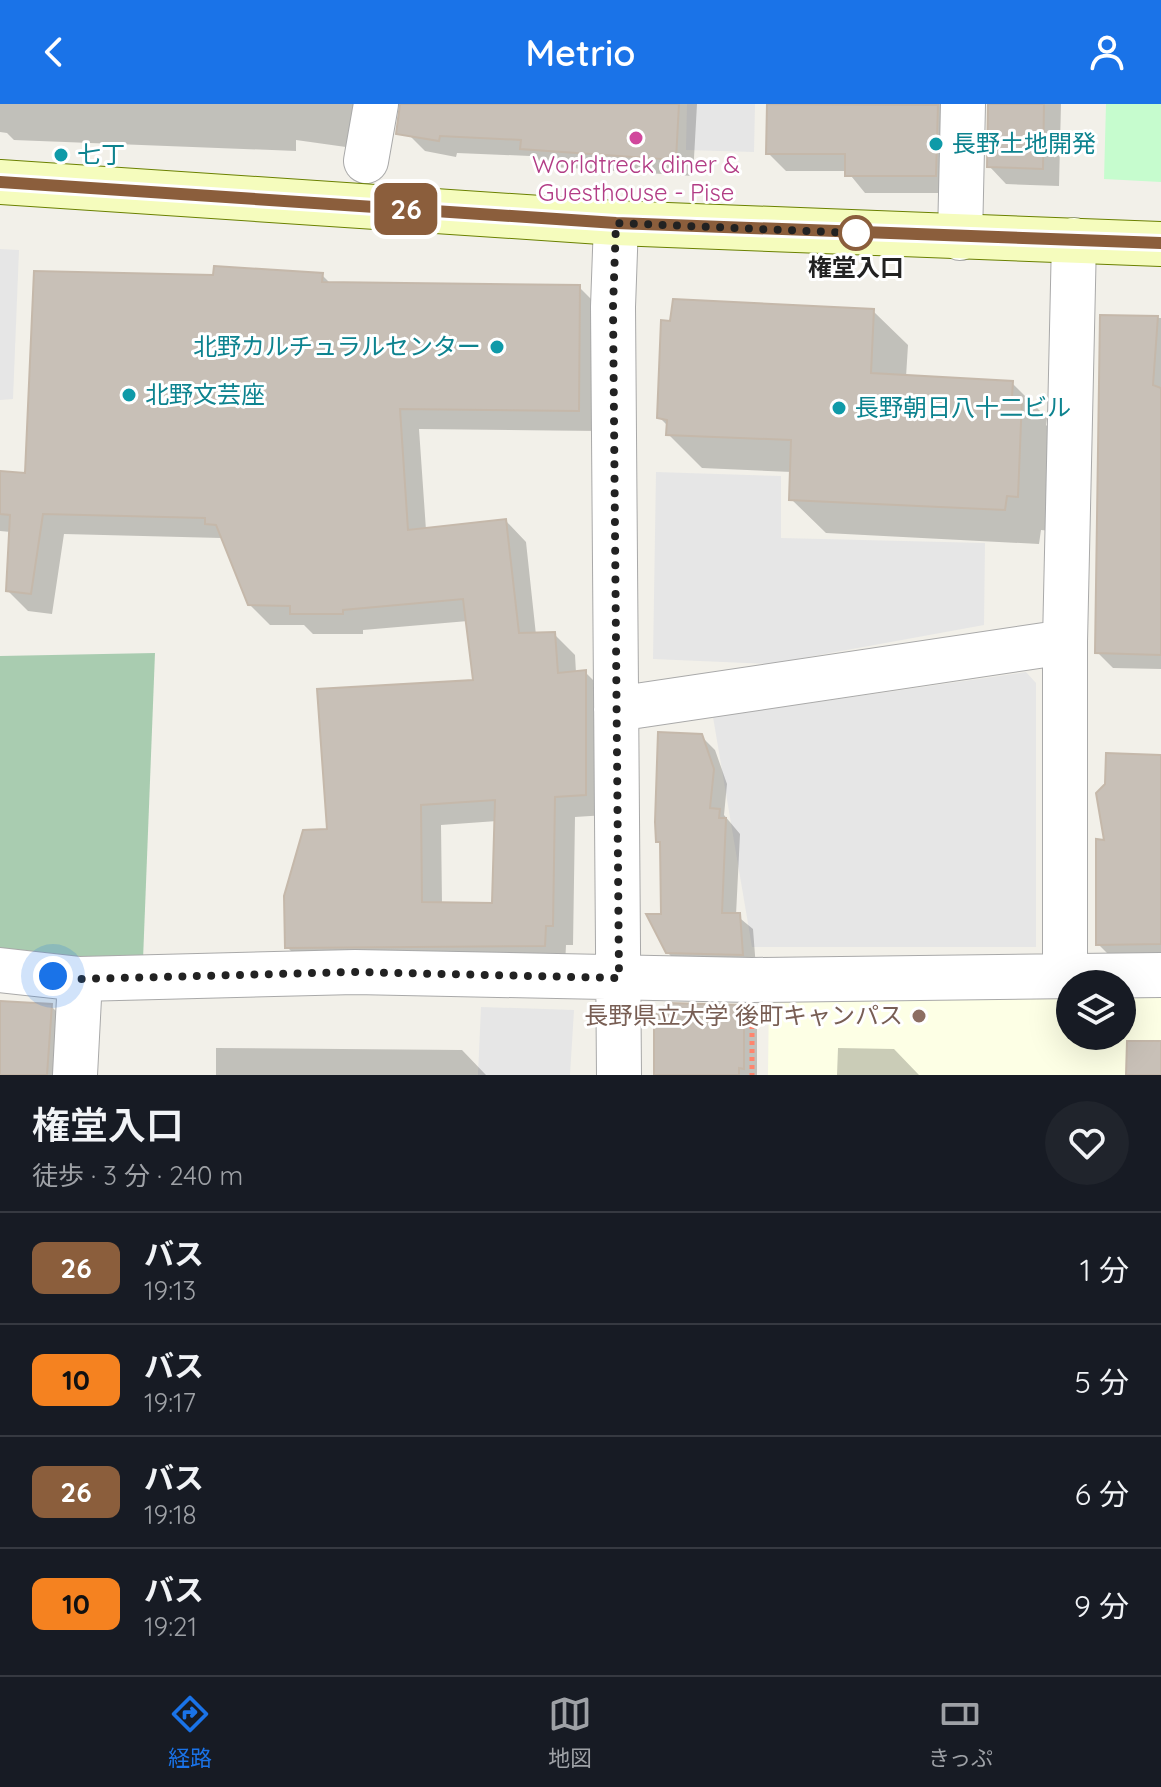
<!DOCTYPE html>
<html lang="ja">
<head>
<meta charset="utf-8">
<style>
  body { margin:0; font-family:Quicksand,"Noto Sans JP",sans-serif; background:#20242c; color:#f1f3f6; height:100vh; display:flex; flex-direction:column; font-size:30px; white-space:nowrap }
  * { box-sizing:border-box; margin:0 }
  p { font-size:26px; color:#9ea1a6 }
  .icon { flex:none; width:44px; height:44px; fill:none; stroke:currentColor; stroke-width:2; stroke-linecap:round; stroke-linejoin:round }
  .map { position:relative; height:971px; overflow:hidden }
  .sheet { display:flex; flex-direction:column; background:#171b24; flex:1 }
  .sheet>* { flex:none }
  .badge { padding:0 16px; border-radius:12px; font-size:28px; line-height:52px }
  .tools { position:absolute; left:1056px; top:866px; display:grid; gap:16px }
  .tools a { display:grid; place-items:center; width:80px; height:80px; border-radius:50%; background:#171b24; box-shadow:0 8px 32px #0002; font-size:40px }
  .you { position:absolute; width:40px; height:40px; margin:-20px; border:6px solid #fff; border-radius:50%; background:#1a73e8; box-shadow:0 0 0 12px #1a73e833 }
  .map>.badge { position:absolute; translate:-50% -50%; box-shadow:0 0 0 4px #fff }
  .round { display:grid; place-items:center; flex:none; width:84px; height:84px; border-radius:42px; background:#20242c }
  .headline { display:flex; align-items:center; justify-content:space-between; height:136px; padding:0 32px }
  h1 { font-size:38px; font-weight:600; line-height:60px }
  ul { padding:0; list-style:none }
  li { display:flex; align-items:center; gap:24px; height:112px; padding:0 32px; border-top:2px solid #363941 }
  li div { flex:1 }
  li b { display:block; font-size:30px }
  li em { font-style:normal }
  li .badge { min-width:88px; font-weight:700; text-align:center }
  header { display:flex; justify-content:space-between; align-items:center; height:104px; padding:0 32px; background:#1a73e8; color:#fff; font-size:36px; font-weight:600 }
  .menu { display:flex; justify-content:space-around; align-items:center; height:112px; border-top:2px solid #363941; background:#171b24; font-size:22px; color:#9ea1a6 }
  .menu a { display:grid; justify-items:center; gap:4px }
  .menu .current { color:#1a73e8 }
  .map>svg:first-child { display:block }
  .education { fill:#fdffe5 }
  .cemetery { fill:#a9ccb0 }
  .park { fill:#c6fcce }
  .parking { fill:#e6e6e6 }
  .shadow { fill:#0003; fill-rule:evenodd }
  .building { fill:#c8c0b7; stroke:#c5b8aa; stroke-width:2; fill-rule:evenodd }
  .lines { fill:none; stroke-linecap:round; stroke-linejoin:round }
  .street-casing { stroke:#a9a9a9; stroke-width:46 }
  .secondary-casing { stroke:#6b8101; stroke-width:46 }
  .path { stroke:#ff856d; stroke-width:5; stroke-dasharray:4 4; stroke-linecap:butt }
  .street { stroke:#fff; stroke-width:44 }
  .secondary { stroke:#f5fcbd; stroke-width:44 }
  .line-casing { stroke:#fff; stroke-width:18 }
  .line { stroke:#8b5e3c; stroke-width:12 }
  .walk { stroke:#222; stroke-width:8; stroke-dasharray:0 14.4 }
  .hotel-dot { fill:#d1479c; stroke:#fff; stroke-width:3 }
  .culture-dot { fill:#0f9aa8; stroke:#fff; stroke-width:3 }
  .stop-dot { fill:#fff; stroke:#8b5e3c; stroke-width:4 }
  .education-dot { fill:#8d6e63; stroke:#fff; stroke-width:3 }
  .labels { text-anchor:middle; stroke-width:6; stroke-linejoin:round; paint-order:stroke }
  .culture-label { font-size:24px; fill:#0d838f; stroke:#fff; text-anchor:start }
  .hotel-label { font-size:24px; fill:#b23c85; stroke:#fff }
  .stop-label { font-size:24px; font-weight:bold; fill:#222; stroke:#fff }
  .education-label { font-size:24px; fill:#785e54; stroke:#fff; text-anchor:end }
</style>
</head>
<body>
<header><svg class="icon" aria-label="back" viewBox="0 0 24 24"><path d="M15 5l-7 7 7 7"/></svg>Metrio<svg class="icon" aria-label="person" viewBox="0 0 24 24"><circle cx="12" cy="8" r="4"/><path d="M4 21q1-7 8-7t8 7"/></svg></header>
<div class="map">
<svg width="1161" height="971" viewBox="0 0 1161 971">
  <rect width="100%" height="100%" fill="#f2f0e9"/>
  <!-- education -->
  <path class="education" d="M1122,889H1161V971H768L769,892L1070,890V932H1122Z"/>
  <!-- cemetery -->
  <path class="cemetery" d="M155,549L143,856L69,857L0,845V552Z"/>
  <!-- park -->
  <path class="park" d="M1106,0H1161V78L1104,75Z"/>
  <!-- parking -->
  <path class="parking" d="M687,0H755L754,48L686,46Z
    M0,145L19,146L13,295L0,296Z
    M656,368L781,372V434L985,439L984,521L770,560L653,555Z
    M1026,568L1036,579V843H752L713,613Z
    M481,903L574,906L570,971H478Z"/>
  <!-- shadow -->
  <path class="shadow" d="M0,0H378L353,44L296,36V47L14,36L7,29L0,28Z
    M413,0H697L693,72L540,62L530,52L457,49L456,53L425,47L407,29Z
    M769,0H964L953,89H865L847,67H786L768,49Z
    M987,0H1061L1059,82L1006,80L989,62Z
    M322,171L331,180L579,183L600,204L599,327L419,325L426,426L506,417L526,438L536,531L554,530L575,551L576,569L585,568L605,588L606,711L575,713L573,841H566L565,862L308,864L287,843L329,727L475,578L468,517L363,526V530H313L304,521H270L249,500L221,434L64,430L52,510L28,507L8,487L11,428L0,427V369L27,371L215,173ZM497,717L494,801L442,800L441,721Z
    M873,207L908,241L906,273L1012,279L1047,314L1046,321L1055,330L1052,427L1041,426L1039,440L826,429L791,395L792,368L702,364L668,330V322L659,313Z
    M1102,213L1161,214V565L1113,564L1097,548Z
    M701,632L715,646L727,680L724,711L740,730L736,811L753,825L756,864L682,863L667,848L662,742L658,737Z
    M1161,653V858H1116L1098,840L1106,738Z
    M0,899L51,902L76,927L73,971H0Z
    M743,903L757,917V971H655Z
    M216,944L462,946L486,971H216Z
    M838,944L894,945L919,971H837Z"/>
  <!-- building -->
  <path class="building" d="M400,0H679L676,56L520,45L521,36L440,32L439,37L396,30Z
    M767,0L938,1L936,72H845V50H766Z
    M988,0H1044L1043,65L987,63Z
    M214,162L323,169L322,178L580,181L579,307L400,305L408,426L506,415L519,529L555,528L558,569L586,566V691L555,693L553,822H546L545,842L285,844L284,792L303,726L327,725L317,585L473,576L463,495L343,506V510H290V502L248,501L216,421L205,420V414L43,410L31,490L6,487L10,411L0,410V367L25,369L34,167L213,171ZM495,696L492,799L422,798L421,701Z
    M673,195L874,205L871,269L1013,277L1012,293L1022,294L1018,393L1007,392L1005,406L789,396L791,336L666,331L667,316L657,314L661,216L670,217Z
    M1100,211L1158,212L1153,281L1161,284V551L1095,549Z
    M658,628L702,630L714,665L710,704L720,705L719,714H726L722,809H740L743,851L666,849L646,810H661L660,738H656L655,718Z
    M1106,649L1161,651V840L1096,841V735L1104,736L1096,689L1105,680Z
    M0,897L52,900L47,971H0Z
    M668,899L744,901V965L739,964V971H654V912Z
    M1127,937H1161V971H1126Z"/>
  <g class="lines">
    <defs>
      <path id="street" d="M366,57L376,0
        M616,119L613,203L619,971
        M960,134L963,0
        M616,605L1065,538
        M0,866L80,875L355,868L752,876L1161,871
        M1065,873V538L1074,136
        M75,971L80,875"/>
      <path id="secondary" d="M0,78L616,119L1161,140"/>
    </defs>
    <!-- street casing -->
    <use href="#street" class="street-casing"/>
    <!-- secondary casing -->
    <use href="#secondary" class="secondary-casing"/>
    <!-- path -->
    <path class="path" d="M752,921V971"/>
    <!-- street -->
    <use href="#street" class="street"/>
    <!-- secondary -->
    <use href="#secondary" class="secondary"/>
  </g>
  <g class="lines">
    <defs>
      <path id="line" d="M0,78L616,119L1161,139"/>
    </defs>
    <!-- line casing -->
    <use href="#line" class="line-casing"/>
    <!-- line -->
    <use href="#line" class="line"/>
    <!-- walk -->
    <path class="walk" d="M53,872L80,875L355,868L619,874L613,203L616,119L856,129"/>
  </g>
  <!-- markers -->
  <circle class="hotel-dot" cx="636" cy="34" r="8"/>
  <g class="culture-dot">
    <circle cx="936" cy="40" r="8"/>
    <circle cx="61" cy="51" r="8"/>
    <circle cx="497" cy="243" r="8"/>
    <circle cx="129" cy="291" r="8"/>
    <circle cx="839" cy="304" r="8"/>
  </g>
  <circle class="stop-dot" cx="856" cy="129" r="16"/>
  <circle class="education-dot" cx="919" cy="912" r="8"/>
  <g class="labels">
    <!-- culture labels -->
    <g class="culture-label">
      <text x="952" y="48">長野土地開発</text>
      <text x="77" y="59">七丁</text>
      <text x="481" y="251" text-anchor="end">北野カルチュラルセンター</text>
      <text x="145" y="299">北野文芸座</text>
      <text x="855" y="312">長野朝日八十二ビル</text>
    </g>
    <!-- hotel labels -->
    <g class="hotel-label">
      <text x="636" y="69">Worldtreck diner &amp;<tspan x="636" dy="28">Guesthouse - Pise</tspan></text>
    </g>
    <!-- stop labels -->
    <g class="stop-label">
      <text x="856" y="172">権堂入口</text>
    </g>
    <!-- education labels -->
    <g class="education-label">
      <text x="903" y="920">長野県立大学 後町キャンパス</text>
    </g>
  </g>
</svg>
<div class="tools">
<a><svg class="icon" aria-label="layers" viewBox="0 0 24 24"><path d="M12 4l9 5-9 5-9-5zM3 14l9 5 9-5"/></svg></a>
</div>
<div class="you" style="left:53px;top:872px"></div>
<b class="badge" style="left:406px;top:105px;background:#8b5e3c;color:#fff">26</b>
</div>
<section class="sheet">
<div class="headline"><div><h1>権堂入口</h1><p>徒歩 · 3 分 · 240 m</p></div><a class="round"><svg class="icon" aria-label="heart" viewBox="0 0 24 24"><path d="M12 20l-8-8c-3-5 5-10 8-4 3-6 11-1 8 4z"/></svg></a></div>
<ul>
<li><span class="badge" style="background:#8b5e3c;color:#fff">26</span><div><b>バス</b><p>19:13</p></div><em>1 分</em></li>
<li><span class="badge" style="background:#f58220;color:#111">10</span><div><b>バス</b><p>19:17</p></div><em>5 分</em></li>
<li><span class="badge" style="background:#8b5e3c;color:#fff">26</span><div><b>バス</b><p>19:18</p></div><em>6 分</em></li>
<li><span class="badge" style="background:#f58220;color:#111">10</span><div><b>バス</b><p>19:21</p></div><em>9 分</em></li>
</ul>
</section>
<nav class="menu">
<a class="current"><svg class="icon" aria-label="directions" viewBox="0 0 24 24"><path d="M12 3l9 9-9 9-9-9zM9 14v-3h6M13 9l2 2-2 2"/></svg>経路</a>
<a><svg class="icon" aria-label="map" viewBox="0 0 24 24"><path d="M3 6l6-2 6 2 6-2v14l-6 2-6-2-6 2zM9 4v14M15 6v14"/></svg>地図</a>
<a><svg class="icon" aria-label="tickets" viewBox="0 0 24 24"><path d="M3 7h18v10H3zM15 7v10"/></svg>きっぷ</a>
</nav>
</body>
</html>
